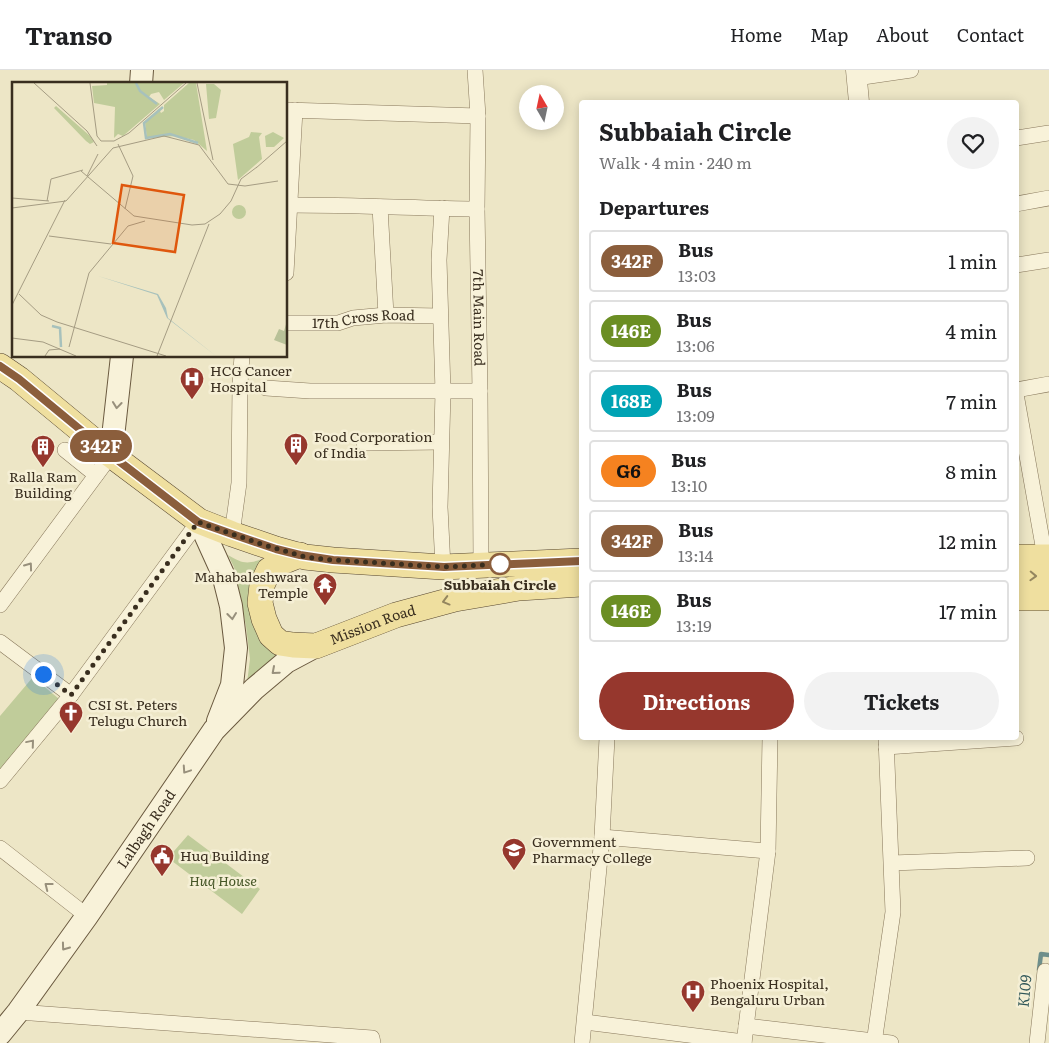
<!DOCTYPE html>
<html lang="en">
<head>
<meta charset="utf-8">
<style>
  body { margin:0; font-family:Literata,serif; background:#f2f2f2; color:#202124; height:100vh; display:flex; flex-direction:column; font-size:19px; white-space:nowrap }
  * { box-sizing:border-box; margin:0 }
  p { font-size:16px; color:#757577 }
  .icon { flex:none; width:28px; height:28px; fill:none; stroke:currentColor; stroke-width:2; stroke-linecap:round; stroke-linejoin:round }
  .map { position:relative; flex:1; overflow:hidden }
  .details { position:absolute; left:579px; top:30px; width:440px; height:640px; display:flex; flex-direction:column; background:#fff; border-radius:5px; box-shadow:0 2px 12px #0003 }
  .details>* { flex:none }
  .badge { padding:0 10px; border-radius:16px; font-size:18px; line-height:32px }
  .needle { width:32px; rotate:351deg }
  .buttons { position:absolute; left:519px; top:15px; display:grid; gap:10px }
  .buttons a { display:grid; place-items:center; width:45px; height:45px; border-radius:50%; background:#fff; box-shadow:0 2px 12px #0003; font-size:25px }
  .you { position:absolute; width:25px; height:25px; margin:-12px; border:4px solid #fff; border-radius:50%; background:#1a73e8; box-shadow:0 0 0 8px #1a73e833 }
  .map>.badge { position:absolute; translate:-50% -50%; box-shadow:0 0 0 2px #fff }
  h2 { padding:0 20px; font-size:19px; line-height:45px }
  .round { display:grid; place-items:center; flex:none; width:52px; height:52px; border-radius:26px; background:#f2f2f2 }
  .headline { display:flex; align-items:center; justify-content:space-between; height:85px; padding:0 20px }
  h1 { font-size:24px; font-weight:700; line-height:38px }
  .action { display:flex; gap:10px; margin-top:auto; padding:10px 20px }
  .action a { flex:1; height:58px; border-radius:30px; background:#96372d; color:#fff; font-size:20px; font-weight:700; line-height:58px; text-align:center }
  .action a+a { background:#f2f2f2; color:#202124 }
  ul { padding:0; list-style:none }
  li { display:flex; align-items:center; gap:15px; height:62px; margin:0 10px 8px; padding:0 10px; border:2px solid #e0e0e0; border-radius:5px }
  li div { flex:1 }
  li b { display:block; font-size:19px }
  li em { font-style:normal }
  li .badge { min-width:55px; font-weight:700; text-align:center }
  header { display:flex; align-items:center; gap:30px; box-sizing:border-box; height:70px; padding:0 25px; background:#fff; border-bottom:1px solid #e0e0e0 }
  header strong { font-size:24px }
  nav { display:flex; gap:28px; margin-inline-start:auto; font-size:18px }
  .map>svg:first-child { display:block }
  .green { fill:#c0cc9a }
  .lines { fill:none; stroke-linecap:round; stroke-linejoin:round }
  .stream { stroke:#6e8f8b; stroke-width:4.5 }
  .minor-casing { stroke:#88785c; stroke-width:16 }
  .tertiary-casing { stroke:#88785c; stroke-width:21 }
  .secondary-casing { stroke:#6a593f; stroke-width:24 }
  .primary-casing { stroke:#564630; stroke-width:26 }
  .minor { stroke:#f8f2d9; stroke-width:15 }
  .tertiary { stroke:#f8f2d9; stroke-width:20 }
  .secondary { stroke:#f8f2d9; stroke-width:22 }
  .primary { stroke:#efdf9f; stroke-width:25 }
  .oneway { stroke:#98907c }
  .oneway2 { stroke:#94865f }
  .line-casing { stroke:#fff; stroke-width:11 }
  .line { stroke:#8b5e3c; stroke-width:8 }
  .walk { stroke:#392e1f; stroke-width:5; stroke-dasharray:0 9 }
  .stop-dot { fill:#fff; stroke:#8b5e3c; stroke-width:2.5 }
  .labels { text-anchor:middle; stroke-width:5; stroke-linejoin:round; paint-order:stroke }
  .street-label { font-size:14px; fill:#392e1f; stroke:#f5efd5 }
  .poi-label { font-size:14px; fill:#392e1f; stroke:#f5efd5; text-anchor:start }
  .stop-label { font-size:14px; font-weight:bold; fill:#392e1f; stroke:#f5efd5 }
  .park-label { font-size:14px; font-style:italic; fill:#445526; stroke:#f5efd5 }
  .water-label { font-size:15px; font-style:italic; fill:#2f5658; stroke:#f5efd5 }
  .inset-river { fill:none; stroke:#a7c1bc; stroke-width:2.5 }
  .inset-road { fill:none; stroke:#a59c83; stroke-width:1 }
  .view { fill:#df570d; fill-opacity:0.15; stroke:#df570d; stroke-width:2.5 }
  .inset-edge { fill:none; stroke:#392e1f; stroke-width:2.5 }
</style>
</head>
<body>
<header>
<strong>Transo</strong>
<nav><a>Home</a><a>Map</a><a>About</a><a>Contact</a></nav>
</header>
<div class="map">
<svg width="1049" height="973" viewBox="0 0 1049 973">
  <rect width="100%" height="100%" fill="#ede6c6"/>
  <!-- green -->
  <path class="green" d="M228,485C242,493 246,495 262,489L256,499L250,512L282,582L247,613L250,589L246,556L234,497Z
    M33,607L59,629L0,700V646Z
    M188,765L260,819L242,844L168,788Z"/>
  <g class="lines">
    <!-- stream -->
    <path class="stream" d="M1039,900L1041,884L1049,885"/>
    <defs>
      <g id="minor">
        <path id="s1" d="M475,0L478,46L477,139L480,321L481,495"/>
        <path d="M856,8L911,0"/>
        <path d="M286,40L478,46"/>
        <path d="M1016,68L1049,63"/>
        <path d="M1016,134L1049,128"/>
        <path d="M289,135C352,135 415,138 477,139"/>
        <path d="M380,137L386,245"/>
        <path d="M442,138L439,190L443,322L440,437L443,497"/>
        <path d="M1016,195L1049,190"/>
        <path d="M286,203L295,40"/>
        <path id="s2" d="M286,253H338L353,248L386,245L440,246"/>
        <path d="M266,318L310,321H480"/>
        <path d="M1016,320L1049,314"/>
        <path d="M1016,324L1045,487"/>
        <path d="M364,373L441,372"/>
        <path d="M65,380L96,405"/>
        <path d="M232,464L239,413L240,314L242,286"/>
        <path d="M0,535L111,385"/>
        <path d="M0,572L71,625"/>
        <path d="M886,677L1016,668"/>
        <path d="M0,711L71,625L199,451"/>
        <path d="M602,767L768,781"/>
        <path d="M0,778L87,846"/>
        <path d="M892,793L1027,788"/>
        <path d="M18,942L372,968L373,973"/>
        <path d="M585,952L744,972"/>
        <path d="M746,956L891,973"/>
        <path d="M582,973L602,767L607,668"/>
        <path d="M744,973L768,781L770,668"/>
        <path d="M874,973L893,842L886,668"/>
        <path d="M1037,973L1045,901"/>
      </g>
      <path id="tertiary" d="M856,0L859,32"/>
      <g id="secondary">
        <path d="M141,14L142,0"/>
        <path d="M111,385L122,286"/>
        <path d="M199,451L223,504L231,536L236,578L232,615L218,651"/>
        <path id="s3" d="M0,964L18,942L87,846L214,660L254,619L286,592L316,576"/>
      </g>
      <g id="primary">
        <path d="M0,296L19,309L111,385L199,451L232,464L276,479L305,487L333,490L443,497L581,491"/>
        <path id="s4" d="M300,485L280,493L269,500L262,515L260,533L264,549L271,565L280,573L293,575L316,576L396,545L455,529L519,518L581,514"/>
        <path d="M1016,487H1049"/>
        <path d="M1016,506L1049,507"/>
        <path d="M1016,528H1049"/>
      </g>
    </defs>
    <!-- minor casing -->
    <use href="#minor" class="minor-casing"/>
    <!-- tertiary casing -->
    <use href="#tertiary" class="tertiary-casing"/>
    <!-- secondary casing -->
    <use href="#secondary" class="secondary-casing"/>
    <!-- primary casing -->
    <use href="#primary" class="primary-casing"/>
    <!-- minor -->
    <use href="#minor" class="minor"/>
    <!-- tertiary -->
    <use href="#tertiary" class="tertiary"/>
    <!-- secondary -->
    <use href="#secondary" class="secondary"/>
    <!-- primary -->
    <use href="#primary" class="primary"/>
  </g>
  <!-- one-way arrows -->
  <defs><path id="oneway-chevron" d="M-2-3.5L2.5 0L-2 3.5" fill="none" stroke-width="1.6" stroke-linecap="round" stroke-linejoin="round" transform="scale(1.25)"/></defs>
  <g class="oneway">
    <use href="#oneway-chevron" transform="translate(117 335) rotate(96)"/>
    <use href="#oneway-chevron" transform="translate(29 496) rotate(-54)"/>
    <use href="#oneway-chevron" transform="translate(232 546) rotate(83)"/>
    <use href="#oneway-chevron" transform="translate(275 601) rotate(139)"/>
    <use href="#oneway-chevron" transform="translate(31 673) rotate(-50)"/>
    <use href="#oneway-chevron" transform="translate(186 700) rotate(124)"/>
    <use href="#oneway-chevron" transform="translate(48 816) rotate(-142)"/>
    <use href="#oneway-chevron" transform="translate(65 877) rotate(126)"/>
  </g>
  <g class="oneway2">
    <use href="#oneway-chevron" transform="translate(1033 506) rotate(2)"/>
    <use href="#oneway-chevron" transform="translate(446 531) rotate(165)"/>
  </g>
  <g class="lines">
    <defs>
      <path id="line" d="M0,296L19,309L111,385L198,452L232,464L276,479L300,485L333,490L444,497L581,491"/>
    </defs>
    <!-- line casing -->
    <use href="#line" class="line-casing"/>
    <!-- line -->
    <use href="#line" class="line"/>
    <!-- walk -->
    <path class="walk" d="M43,604L71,625L198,452L261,474L305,487L333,490L444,497L500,494"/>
  </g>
  <!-- icons -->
  <defs>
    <symbol id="hospital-pin" viewBox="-11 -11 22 30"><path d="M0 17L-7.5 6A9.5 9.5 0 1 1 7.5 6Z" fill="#96372d" stroke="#f5efd5"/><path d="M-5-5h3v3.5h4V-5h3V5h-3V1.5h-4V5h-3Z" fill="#fff"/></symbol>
    <symbol id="building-pin" viewBox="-11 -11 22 30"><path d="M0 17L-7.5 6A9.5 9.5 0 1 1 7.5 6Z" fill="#96372d" stroke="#f5efd5"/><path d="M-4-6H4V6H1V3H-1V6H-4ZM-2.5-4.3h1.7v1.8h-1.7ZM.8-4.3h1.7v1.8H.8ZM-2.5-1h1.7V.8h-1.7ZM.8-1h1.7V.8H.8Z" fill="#fff"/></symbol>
    <symbol id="temple-pin" viewBox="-11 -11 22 30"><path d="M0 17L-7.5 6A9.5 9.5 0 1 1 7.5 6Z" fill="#96372d" stroke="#f5efd5"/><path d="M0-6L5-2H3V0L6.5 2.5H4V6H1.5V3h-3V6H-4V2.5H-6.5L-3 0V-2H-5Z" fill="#fff"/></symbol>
    <symbol id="church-pin" viewBox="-11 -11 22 30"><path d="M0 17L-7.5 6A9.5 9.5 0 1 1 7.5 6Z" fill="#96372d" stroke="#f5efd5"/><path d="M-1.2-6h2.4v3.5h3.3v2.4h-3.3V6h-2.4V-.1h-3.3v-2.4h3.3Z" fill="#fff"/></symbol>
    <symbol id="university-pin" viewBox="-11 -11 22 30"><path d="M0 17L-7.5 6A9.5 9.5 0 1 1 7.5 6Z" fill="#96372d" stroke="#f5efd5"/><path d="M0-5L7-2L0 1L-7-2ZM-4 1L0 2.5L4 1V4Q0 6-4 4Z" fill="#fff"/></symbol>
    <symbol id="civic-pin" viewBox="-11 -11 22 30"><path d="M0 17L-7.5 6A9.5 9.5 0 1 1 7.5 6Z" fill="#96372d" stroke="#f5efd5"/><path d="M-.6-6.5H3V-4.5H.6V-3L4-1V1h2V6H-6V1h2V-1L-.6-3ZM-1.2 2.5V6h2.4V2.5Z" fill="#fff"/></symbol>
  </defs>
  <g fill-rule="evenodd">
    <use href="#hospital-pin" x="178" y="295" width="28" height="38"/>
    <use href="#building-pin" x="282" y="361" width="28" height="38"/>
    <use href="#building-pin" x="29" y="363" width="28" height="38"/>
    <use href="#temple-pin" x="311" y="501" width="28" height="38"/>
    <use href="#church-pin" x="57" y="629" width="28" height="38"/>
    <use href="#university-pin" x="500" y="766" width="28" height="38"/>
    <use href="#civic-pin" x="148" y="772" width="28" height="38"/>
    <use href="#hospital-pin" x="679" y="908" width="28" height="38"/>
  </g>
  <!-- markers -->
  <circle class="stop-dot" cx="500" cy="494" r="10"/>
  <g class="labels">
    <!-- street labels -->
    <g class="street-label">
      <text dy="5" stroke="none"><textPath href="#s1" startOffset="248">7th Main Road</textPath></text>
      <text dy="5" stroke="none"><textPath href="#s2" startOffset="78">17th Cross Road</textPath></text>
      <text dy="5" stroke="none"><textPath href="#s4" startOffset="212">Mission Road</textPath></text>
      <text dy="5" stroke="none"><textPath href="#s3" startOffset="252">Lalbagh Road</textPath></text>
    </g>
    <!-- poi labels -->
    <g class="poi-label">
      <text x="210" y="306">HCG Cancer<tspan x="210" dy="16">Hospital</tspan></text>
      <text x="314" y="372">Food Corporation<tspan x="314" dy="16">of India</tspan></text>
      <text x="43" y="412" text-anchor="middle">Ralla Ram<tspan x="43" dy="16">Building</tspan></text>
      <text x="308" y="512" text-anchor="end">Mahabaleshwara<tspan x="308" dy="16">Temple</tspan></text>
      <text x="88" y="640">CSI St. Peters<tspan x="88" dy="16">Telugu Church</tspan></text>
      <text x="532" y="777">Government<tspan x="532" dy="16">Pharmacy College</tspan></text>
      <text x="180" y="791">Huq Building</text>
      <text x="710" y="919">Phoenix Hospital,<tspan x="710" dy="16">Bengaluru Urban</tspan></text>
    </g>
    <!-- stop labels -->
    <g class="stop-label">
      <text x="500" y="520">Subbaiah Circle</text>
    </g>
    <!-- park labels -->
    <g class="park-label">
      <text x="223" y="816">Huq House</text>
    </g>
    <!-- water labels -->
    <g class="water-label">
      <text transform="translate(1025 921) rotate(-85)" y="5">K109</text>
    </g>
  </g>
  <!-- overview -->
  <g transform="translate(12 12)">
    <rect width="275" height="275" fill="#ede6c6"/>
    <path d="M95,1H172L152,18L147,10L139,12L137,15L148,22L111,54L106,52L102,56L103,25L82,21L80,4L95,3ZM177,1H184L195,69L182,58L164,54L135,56L133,40L147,27L149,31L152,29V23ZM194,2H202L209,8L204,36L197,37ZM44,24L78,54L82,60L78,62L74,59L42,26ZM239,50L250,51L247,55L250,77L226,98L221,62L237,55ZM261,50L272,56L262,65H254L253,54ZM220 130a7 7 0 1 1 14 0a7 7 0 1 1-14 0Z" fill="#c0cc9a"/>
    <path d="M275,239V263L262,258L267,247L272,249Z" fill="#b8c198"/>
    <path d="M86,194L146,212L154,226L156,236L204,274L155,236L145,213Z" fill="#a7c1bc"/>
    <path class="inset-river" d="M124,1L128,9L145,22M151,25L132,41L134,56L158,52L186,61M40,244L48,246L49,265"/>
    <path class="inset-road" d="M22,1L75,49L85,64M78,1L85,54L89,59M185,1L201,78M89,59H102L117,51L174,1M106,62L121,94L113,127M244,86L275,59M69,89L122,134L180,143L193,142L208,132L219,119L229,97L245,85M75,94L86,72M0,116L37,119M35,119L39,97L71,88M0,126L54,119L101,66L152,54L187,63L216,102L233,104L266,99M37,154L99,162M7,212L29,233L45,240L154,274M0,223L53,118M0,256L31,260L64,274M57,265L77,191L116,144L133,139M33,274L37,268L48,267M145,274L197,142"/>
    <path class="view" d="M110,103L172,113L163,170L101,161Z"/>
    <rect width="275" height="275" class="inset-edge"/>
  </g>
</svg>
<div class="buttons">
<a><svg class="needle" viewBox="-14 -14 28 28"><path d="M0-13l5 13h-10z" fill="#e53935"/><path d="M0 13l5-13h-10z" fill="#757577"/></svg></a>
</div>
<div class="you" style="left:43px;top:604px"></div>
<b class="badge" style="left:101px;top:376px;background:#8b5e3c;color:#fff">342F</b>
<section class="details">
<div class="headline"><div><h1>Subbaiah Circle</h1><p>Walk · 4 min · 240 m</p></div><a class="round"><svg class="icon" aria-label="heart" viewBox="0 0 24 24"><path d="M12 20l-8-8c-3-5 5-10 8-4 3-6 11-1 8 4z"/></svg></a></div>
<h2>Departures</h2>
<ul>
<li><span class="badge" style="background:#8b5e3c;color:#fff">342F</span><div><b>Bus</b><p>13:03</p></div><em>1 min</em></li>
<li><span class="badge" style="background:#6b8e23;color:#fff">146E</span><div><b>Bus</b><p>13:06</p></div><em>4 min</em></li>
<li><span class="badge" style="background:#00a3b4;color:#fff">168E</span><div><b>Bus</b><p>13:09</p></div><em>7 min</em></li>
<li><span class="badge" style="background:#f58220;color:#111">G6</span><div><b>Bus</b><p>13:10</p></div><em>8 min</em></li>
<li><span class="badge" style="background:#8b5e3c;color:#fff">342F</span><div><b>Bus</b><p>13:14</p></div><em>12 min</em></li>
<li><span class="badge" style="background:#6b8e23;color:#fff">146E</span><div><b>Bus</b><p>13:19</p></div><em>17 min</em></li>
</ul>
<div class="action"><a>Directions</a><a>Tickets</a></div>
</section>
</div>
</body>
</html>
